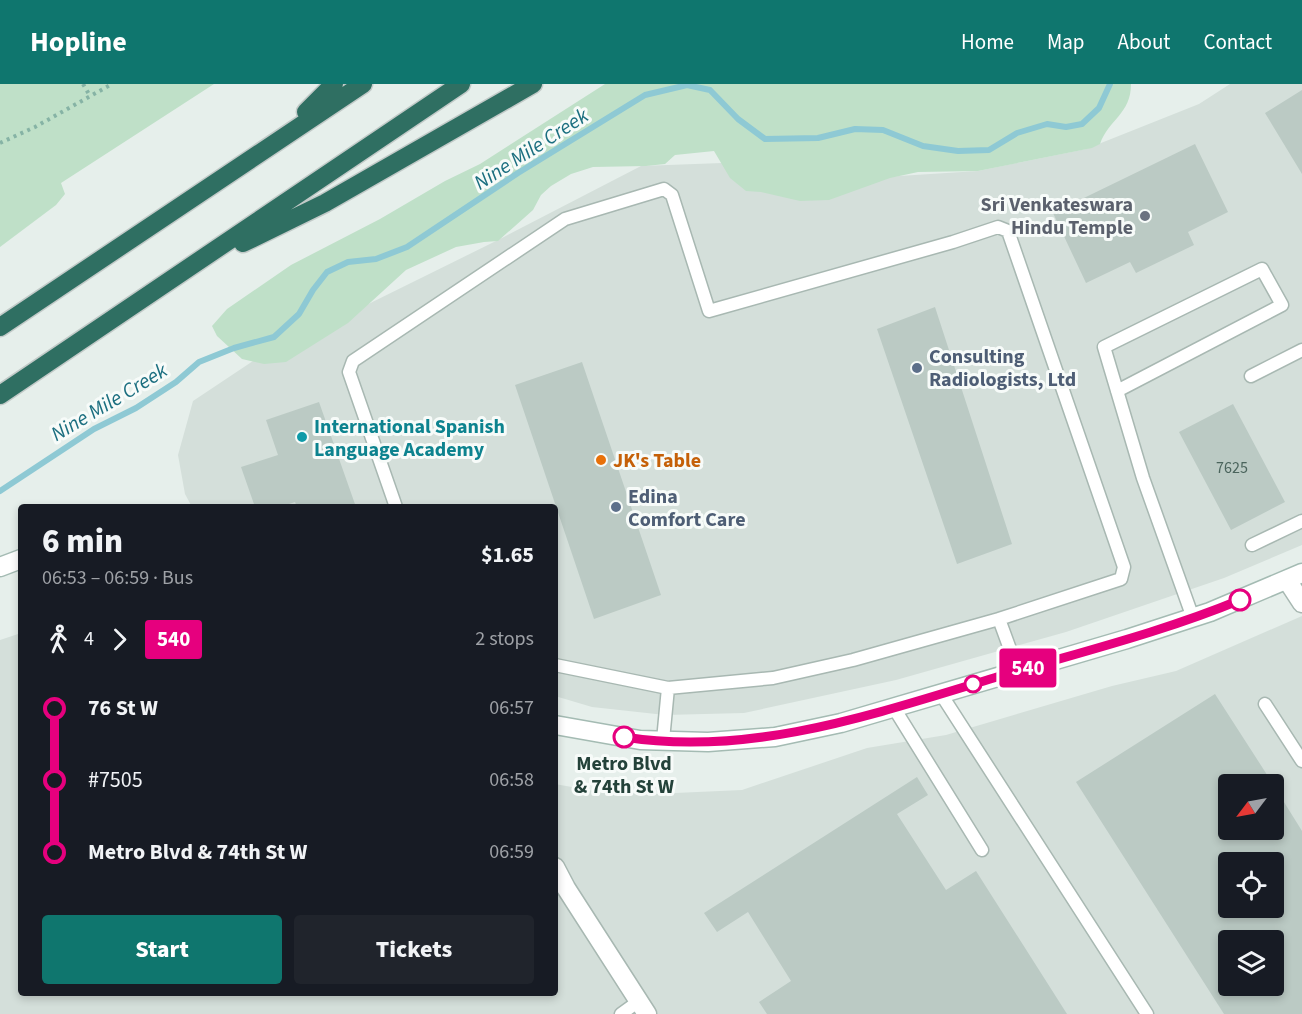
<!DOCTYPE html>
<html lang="en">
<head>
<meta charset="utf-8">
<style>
  body { margin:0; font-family:"Source Sans 3",sans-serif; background:#20242c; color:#f1f3f6; height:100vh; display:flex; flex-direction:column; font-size:22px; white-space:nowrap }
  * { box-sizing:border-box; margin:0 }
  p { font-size:20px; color:#9ea1a6 }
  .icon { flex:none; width:33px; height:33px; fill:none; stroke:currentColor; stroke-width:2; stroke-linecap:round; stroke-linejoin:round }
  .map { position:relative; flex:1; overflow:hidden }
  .sheet { position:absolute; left:18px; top:420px; width:540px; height:492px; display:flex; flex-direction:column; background:#171b24; border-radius:6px; box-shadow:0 3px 9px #0003 }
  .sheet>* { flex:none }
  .badge { padding:0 12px; border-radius:4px; font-size:21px; line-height:39px }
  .needle { width:39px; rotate:238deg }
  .buttons { position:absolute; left:1218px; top:690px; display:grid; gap:12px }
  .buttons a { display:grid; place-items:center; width:66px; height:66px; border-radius:6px; background:#171b24; box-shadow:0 3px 9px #0003; font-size:30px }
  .map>.badge { position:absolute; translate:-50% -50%; box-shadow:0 0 0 3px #fff }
  .legs { display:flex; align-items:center; gap:9px; height:66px; padding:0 24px; font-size:20px }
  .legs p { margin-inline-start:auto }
  .summary { display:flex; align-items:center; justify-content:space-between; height:102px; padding:0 24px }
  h1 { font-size:33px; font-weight:800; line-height:45px }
  .button { display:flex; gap:12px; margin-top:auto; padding:12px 24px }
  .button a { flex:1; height:69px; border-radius:6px; background:#0f766e; color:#fff; font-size:24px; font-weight:800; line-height:69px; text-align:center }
  .button a+a { background:#20242c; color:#f1f3f6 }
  ul { padding:0 24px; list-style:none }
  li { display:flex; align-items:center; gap:21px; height:72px; font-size:22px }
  li i { display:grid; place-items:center; width:9px; height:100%; margin:0 8px; background:currentColor }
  li i::after { content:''; width:15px; height:15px; margin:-8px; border:4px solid; border-radius:50%; background:#171b24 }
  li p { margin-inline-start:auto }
  li:first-child i { background:linear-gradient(#0000 50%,currentColor 0) }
  li:last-child i { background:linear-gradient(currentColor 50%,#0000 0) }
  header { display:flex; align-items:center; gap:36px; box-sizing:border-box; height:84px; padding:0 30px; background:#0f766e; color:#fff }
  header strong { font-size:28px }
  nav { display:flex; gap:33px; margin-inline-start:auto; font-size:21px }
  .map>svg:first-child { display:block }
  .built { fill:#d4dfda; fill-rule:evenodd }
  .green { fill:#bfe0c8 }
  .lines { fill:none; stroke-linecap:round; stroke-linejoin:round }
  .stream { stroke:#8ec9d4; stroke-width:6 }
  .building { fill:#bbcac4; fill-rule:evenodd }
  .lane-casing { stroke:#a8b8b2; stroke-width:15 }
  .street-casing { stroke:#a8b8b2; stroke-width:21 }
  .secondary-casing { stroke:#a4bbb3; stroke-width:21 }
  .highway-casing { stroke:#c2cac8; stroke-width:21 }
  .path { stroke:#86b3a5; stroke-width:4; stroke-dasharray:3 4.5; stroke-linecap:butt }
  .lane { stroke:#fff; stroke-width:12 }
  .street { stroke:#fff; stroke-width:18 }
  .secondary { stroke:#fff; stroke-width:18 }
  .highway { stroke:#2f6f62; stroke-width:18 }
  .line-1-casing { stroke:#fff; stroke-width:14 }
  .line-1 { stroke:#e6007e; stroke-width:9 }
  .worship-dot { fill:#6b7280; stroke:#f7fbf9; stroke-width:2 }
  .service-dot { fill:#5c6f8a; stroke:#f7fbf9; stroke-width:2 }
  .culture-dot { fill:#0f9aa8; stroke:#f7fbf9; stroke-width:2 }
  .food-dot { fill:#e8710a; stroke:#f7fbf9; stroke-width:2 }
  .stop-1-dot { fill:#fff; stroke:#e6007e; stroke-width:3 }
  .labels { text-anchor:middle; stroke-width:6; stroke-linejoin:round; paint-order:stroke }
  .number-label { font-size:16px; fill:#4a645c }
  .worship-label { font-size:20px; font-weight:bold; fill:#5b616d; stroke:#f7fbf9; text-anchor:end }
  .service-label { font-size:20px; font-weight:bold; fill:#4e5e75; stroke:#f7fbf9; text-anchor:start }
  .culture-label { font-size:20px; font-weight:bold; fill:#0d838f; stroke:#f7fbf9; text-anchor:start }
  .food-label { font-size:20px; font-weight:bold; fill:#c56008; stroke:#f7fbf9; text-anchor:start }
  .stop-label { font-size:20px; font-weight:bold; fill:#24423a; stroke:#f7fbf9 }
  .water-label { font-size:21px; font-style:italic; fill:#1c6f80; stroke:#f7fbf9 }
</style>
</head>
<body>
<header>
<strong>Hopline</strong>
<nav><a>Home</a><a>Map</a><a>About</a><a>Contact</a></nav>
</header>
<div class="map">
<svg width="1302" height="930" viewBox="0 0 1302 930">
  <rect width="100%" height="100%" fill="#e6efeb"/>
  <!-- built -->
  <path class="built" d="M1230,0H1302V461L1224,494L1066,548L896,596L744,629L665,631L592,623L555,612V423H192L185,410L178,371L193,317L253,277L500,155L641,82L722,79L753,107L899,92L978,87L1086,65L1199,20Z
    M1302,532V930H0V556L21,549V909H555V700L594,707L653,710L742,706L867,664L946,651L1112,602L1176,587ZM1228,700H1274V746H1228ZM1228,778H1274V824H1228ZM1228,856H1274V902H1228Z"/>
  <!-- green -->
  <path class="green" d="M0,0H214L61,99L65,110L56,121L0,163Z
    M605,0H1131C1131,30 1109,35 1100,60L1092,64L978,87L918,88L890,94L829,116L800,117L761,108L746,107L730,94L714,67L675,71L665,80L646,82L593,83L571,90L551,102L541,111L533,126L498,157L484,158L456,163L406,186L348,239L286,278L264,280L242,275L217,252L212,242L227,225L291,181L380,135L445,97L480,80Z"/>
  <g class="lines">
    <!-- stream -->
    <path class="stream" d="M0,407L94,345L136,324L176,298L199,278L234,264L274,253L299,230L313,206L327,188L348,178L376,175L407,163L518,89L645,11L687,1L710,6L738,35L765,55L818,54L855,45L883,46L923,62L958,67L989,66L1017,49L1047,40L1066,43L1082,40L1099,24L1110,0"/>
  </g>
  <!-- building -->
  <path class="building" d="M1302,6V90L1265,29Z
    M1195,60L1228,128L1188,148L1194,161L1136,189L1130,178L1086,199L1053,129Z
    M935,223L1012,460L957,480L877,245Z
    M582,278L661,511L594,535L515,301Z
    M319,318L356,423H297L295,418L280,423H255L241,383L278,371L266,336Z
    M1233,320L1285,418L1231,446L1179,348Z
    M1215,610L1273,700H1228V746H1274V702L1302,747V930H1224L1076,698ZM1228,778H1274V824H1228ZM1228,856H1274V902H1228Z
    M917,693L928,711L897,730L946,806L976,787L1067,930H767L759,918L791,897L748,828L717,848L704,829Z"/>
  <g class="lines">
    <defs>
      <path id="lane" d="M1251,292L1302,266
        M1117,307L1282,221L1262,185L1104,263L1143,394L1193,534
        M396,423L349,288L353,277L565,135L664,105L672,111L709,227L953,158L998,143L1008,147L1124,483L1121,495L999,535
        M1252,461L1302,437
        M555,581L668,604L663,656
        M668,604L773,594L853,576L999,535L1018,587
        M941,610L1147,930
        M1265,620L1302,677
        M894,624L982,766
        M621,930L639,917"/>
      <path id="street" d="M1287,496L1302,519
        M555,783L566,804L647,930"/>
      <path id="secondary" d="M0,483L21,475
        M555,641L640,656L708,658L775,653L841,639L1127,555L1210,528L1302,489"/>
      <path id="highway" d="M306,28L334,0
        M243,159L325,119L533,0
        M0,243L363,0
        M0,311L461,0"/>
    </defs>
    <!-- lane casing -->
    <use href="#lane" class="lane-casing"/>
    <!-- street casing -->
    <use href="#street" class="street-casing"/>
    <!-- secondary casing -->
    <use href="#secondary" class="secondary-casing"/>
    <!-- highway casing -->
    <use href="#highway" class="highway-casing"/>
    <!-- path -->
    <path class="path" d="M83,0L90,12
      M0,59L35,43L112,0"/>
    <!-- lane -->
    <use href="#lane" class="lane"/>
    <!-- street -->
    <use href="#street" class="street"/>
    <!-- secondary -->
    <use href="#secondary" class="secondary"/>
    <!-- highway -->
    <use href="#highway" class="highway"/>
  </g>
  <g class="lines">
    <defs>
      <path id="line-1" d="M624,653C755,674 883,627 1007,590C1085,567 1165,547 1240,516"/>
    </defs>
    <!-- line-1 casing -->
    <use href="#line-1" class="line-1-casing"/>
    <!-- line-1 -->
    <use href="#line-1" class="line-1"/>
  </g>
  <!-- markers -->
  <circle class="worship-dot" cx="1145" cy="132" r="6"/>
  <g class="service-dot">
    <circle cx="917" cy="284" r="6"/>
    <circle cx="616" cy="423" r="6"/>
  </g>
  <circle class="culture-dot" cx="302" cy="353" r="6"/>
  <circle class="food-dot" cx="601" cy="376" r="6"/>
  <g class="stop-1-dot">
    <circle cx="1240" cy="516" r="10"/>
    <circle cx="973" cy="600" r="8"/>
    <circle cx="624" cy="653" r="10"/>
  </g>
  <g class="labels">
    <!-- number labels -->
    <g class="number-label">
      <text x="1232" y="389">7625</text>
    </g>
    <!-- worship labels -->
    <g class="worship-label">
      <text x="1133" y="127">Sri Venkateswara<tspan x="1133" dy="23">Hindu Temple</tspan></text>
    </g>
    <!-- service labels -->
    <g class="service-label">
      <text x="929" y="279">Consulting<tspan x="929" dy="23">Radiologists, Ltd</tspan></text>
      <text x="628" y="419">Edina<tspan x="628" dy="23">Comfort Care</tspan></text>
    </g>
    <!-- culture labels -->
    <g class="culture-label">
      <text x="314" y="349">International Spanish<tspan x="314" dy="23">Language Academy</tspan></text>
    </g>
    <!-- food labels -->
    <g class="food-label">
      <text x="613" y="383">JK's Table</text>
    </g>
    <!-- stop labels -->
    <g class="stop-label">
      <text x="624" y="686">Metro Blvd<tspan x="624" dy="23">&amp; 74th St W</tspan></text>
    </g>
    <!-- water labels -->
    <g class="water-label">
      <text transform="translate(531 65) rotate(-33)" y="7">Nine Mile Creek</text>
      <text transform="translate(109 318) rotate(-31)" y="7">Nine Mile Creek</text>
    </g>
  </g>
</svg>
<div class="buttons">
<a><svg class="needle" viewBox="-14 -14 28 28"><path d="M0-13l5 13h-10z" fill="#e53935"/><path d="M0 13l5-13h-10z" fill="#9ea1a6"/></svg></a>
<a><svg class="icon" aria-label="locate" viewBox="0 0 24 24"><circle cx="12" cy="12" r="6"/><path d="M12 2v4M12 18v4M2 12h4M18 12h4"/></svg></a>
<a><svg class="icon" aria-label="layers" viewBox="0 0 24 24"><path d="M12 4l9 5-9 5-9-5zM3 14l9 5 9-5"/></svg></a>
</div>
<b class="badge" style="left:1028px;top:584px;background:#e6007e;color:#fff">540</b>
<section class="sheet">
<div class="summary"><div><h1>6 min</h1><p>06:53 – 06:59 · Bus</p></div><b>$1.65</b></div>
<div class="legs"><svg class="icon" aria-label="walk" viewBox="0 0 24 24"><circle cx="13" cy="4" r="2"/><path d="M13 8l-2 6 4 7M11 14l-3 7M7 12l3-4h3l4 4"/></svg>4<svg class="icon" aria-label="forward" viewBox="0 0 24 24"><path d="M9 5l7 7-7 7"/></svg><b class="badge" style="background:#e6007e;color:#fff">540</b><p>2 stops</p></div>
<ul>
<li><i style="color:#e6007e"></i><b>76 St W</b><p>06:57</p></li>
<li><i style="color:#e6007e"></i><span>#7505</span><p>06:58</p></li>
<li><i style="color:#e6007e"></i><b>Metro Blvd &amp; 74th St W</b><p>06:59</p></li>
</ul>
<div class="button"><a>Start</a><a>Tickets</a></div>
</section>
</div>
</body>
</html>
